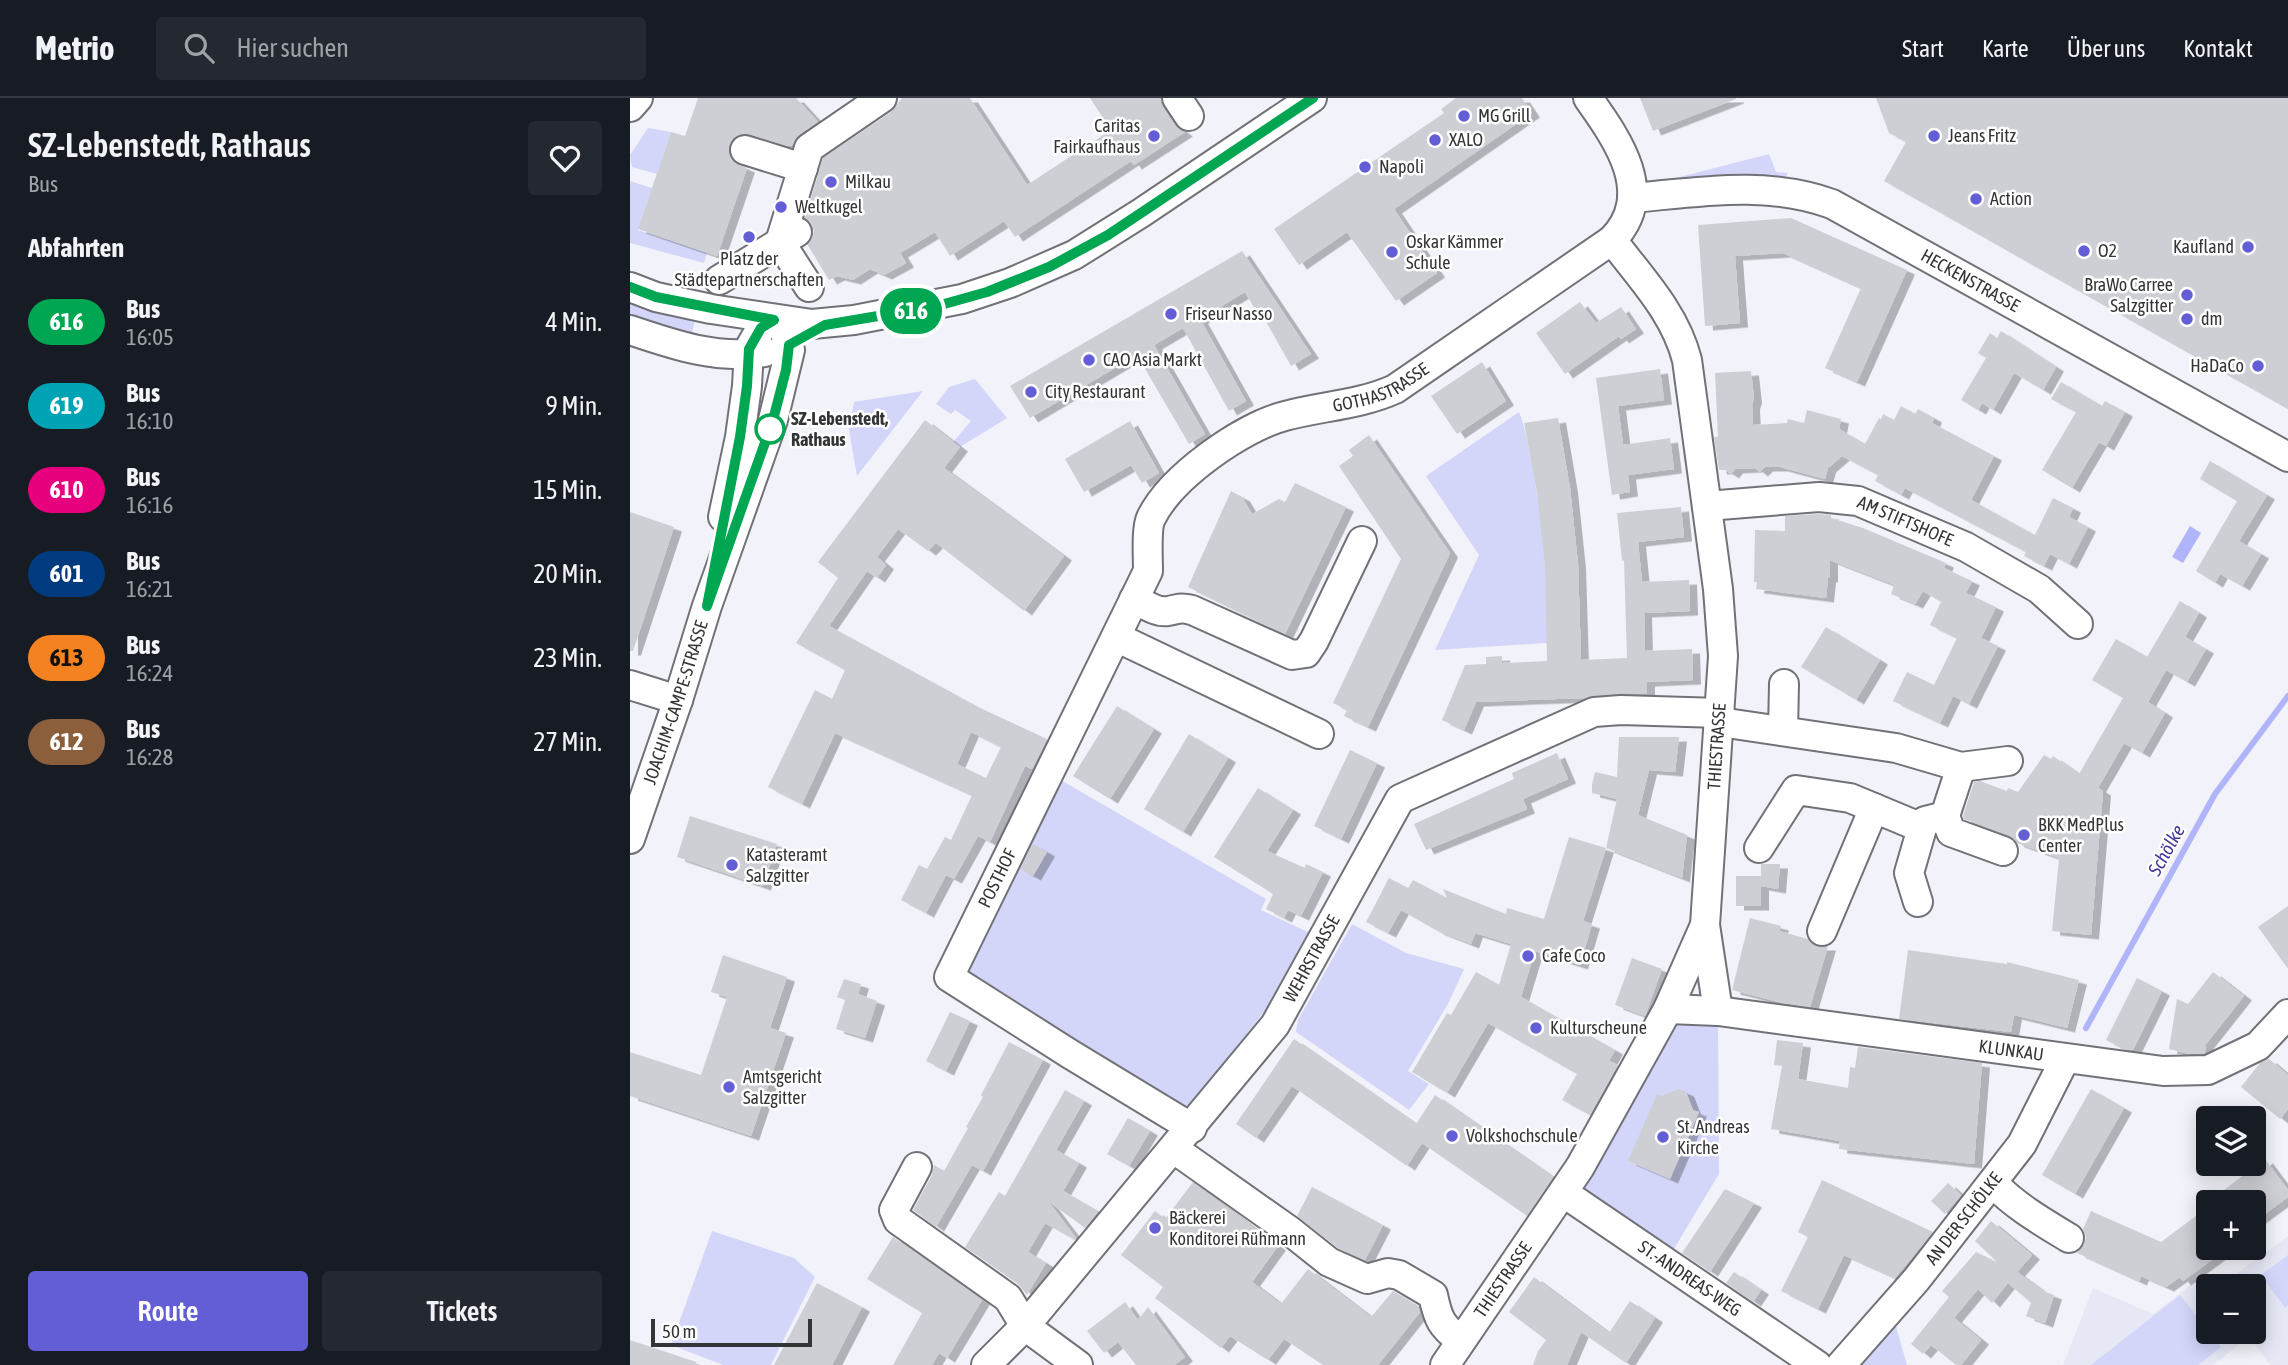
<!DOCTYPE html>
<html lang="de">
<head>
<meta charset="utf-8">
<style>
  body { margin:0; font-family:"Asap Condensed",sans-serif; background:#242831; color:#f1f3f6; height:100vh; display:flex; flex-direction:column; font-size:26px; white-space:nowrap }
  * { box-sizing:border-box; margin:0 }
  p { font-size:23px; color:#9ea1a6 }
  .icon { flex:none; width:38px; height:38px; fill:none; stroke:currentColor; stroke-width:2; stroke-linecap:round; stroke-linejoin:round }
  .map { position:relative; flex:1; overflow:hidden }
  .drawer { display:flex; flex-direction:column; background:#171b24; width:630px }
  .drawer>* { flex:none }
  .badge { padding:0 14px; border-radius:23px; font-size:24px; line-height:46px }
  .tools { position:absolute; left:1566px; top:1008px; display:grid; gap:14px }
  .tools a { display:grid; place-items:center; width:70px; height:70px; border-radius:7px; background:#171b24; box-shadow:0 4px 18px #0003; font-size:35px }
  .scale { position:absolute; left:21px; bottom:18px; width:161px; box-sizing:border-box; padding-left:7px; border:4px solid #343537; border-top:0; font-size:19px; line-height:24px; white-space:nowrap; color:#343537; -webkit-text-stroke:5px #fff; paint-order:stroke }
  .map>.badge { position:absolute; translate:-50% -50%; box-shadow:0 0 0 4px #fff }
  h2 { padding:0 28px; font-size:26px; line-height:63px }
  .round { display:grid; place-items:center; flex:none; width:74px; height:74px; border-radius:7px; background:#242831 }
  .headline { display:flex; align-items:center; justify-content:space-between; height:119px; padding:0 28px }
  h1 { font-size:33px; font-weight:600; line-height:52px }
  .cta { display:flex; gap:14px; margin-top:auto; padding:14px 28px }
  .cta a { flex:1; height:80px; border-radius:7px; background:#635dd6; color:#fff; font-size:28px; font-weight:600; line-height:80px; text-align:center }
  .cta a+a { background:#242831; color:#f1f3f6 }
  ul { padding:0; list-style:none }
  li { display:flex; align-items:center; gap:21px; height:84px; padding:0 28px }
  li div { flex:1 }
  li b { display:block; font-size:26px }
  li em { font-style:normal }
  li .badge { min-width:77px; font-weight:700; text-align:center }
  header { display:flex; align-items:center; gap:42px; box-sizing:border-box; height:98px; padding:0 35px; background:#171b24; border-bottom:2px solid #363941 }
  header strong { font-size:33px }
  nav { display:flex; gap:38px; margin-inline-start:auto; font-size:24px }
  .search { width:490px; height:63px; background:#242831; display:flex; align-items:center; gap:18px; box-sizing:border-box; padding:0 24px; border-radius:7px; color:#9ea1a6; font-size:26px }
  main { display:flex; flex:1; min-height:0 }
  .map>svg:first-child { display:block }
  .built { fill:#e6e8f6 }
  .green { fill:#d3d6f9 }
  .water { fill:#b0b5f9 }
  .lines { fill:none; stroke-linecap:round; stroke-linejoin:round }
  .stream { stroke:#b0b5f9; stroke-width:6 }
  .building { fill:#cecfd5; fill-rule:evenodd; filter:url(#shadow) }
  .minor-casing { stroke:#717278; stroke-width:32 }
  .minor { stroke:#fff; stroke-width:28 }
  .line-casing { stroke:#fff; stroke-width:16 }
  .line { stroke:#00a651; stroke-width:10 }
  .poi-dot { fill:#635dd6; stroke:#fff; stroke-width:2.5 }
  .stop-dot { fill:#fff; stroke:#00a651; stroke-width:3.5 }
  .labels { text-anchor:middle; stroke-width:5; stroke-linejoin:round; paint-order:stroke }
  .poi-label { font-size:18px; fill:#343537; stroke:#fff; text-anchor:start }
  .street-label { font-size:18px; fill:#343537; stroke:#fff }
  .stop-label { font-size:18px; font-weight:bold; fill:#343537; stroke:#fff; text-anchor:start }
  .water-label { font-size:19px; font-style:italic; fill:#413a99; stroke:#fff }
</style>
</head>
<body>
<header>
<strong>Metrio</strong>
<div class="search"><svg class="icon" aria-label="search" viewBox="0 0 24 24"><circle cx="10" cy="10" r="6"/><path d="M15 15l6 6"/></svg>Hier suchen</div>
<nav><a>Start</a><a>Karte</a><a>Über uns</a><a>Kontakt</a></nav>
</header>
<main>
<section class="drawer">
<div class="headline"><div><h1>SZ-Lebenstedt, Rathaus</h1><p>Bus</p></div><a class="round"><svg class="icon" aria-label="heart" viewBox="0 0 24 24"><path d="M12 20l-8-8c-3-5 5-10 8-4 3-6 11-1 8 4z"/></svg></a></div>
<h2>Abfahrten</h2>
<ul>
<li><span class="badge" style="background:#00a651;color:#fff">616</span><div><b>Bus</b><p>16:05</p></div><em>4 Min.</em></li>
<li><span class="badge" style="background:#00a3b4;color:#fff">619</span><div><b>Bus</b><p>16:10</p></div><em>9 Min.</em></li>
<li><span class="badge" style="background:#e6007e;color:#fff">610</span><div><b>Bus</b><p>16:16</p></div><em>15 Min.</em></li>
<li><span class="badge" style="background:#003b80;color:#fff">601</span><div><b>Bus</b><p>16:21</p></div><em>20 Min.</em></li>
<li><span class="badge" style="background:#f58220;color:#111">613</span><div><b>Bus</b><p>16:24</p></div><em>23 Min.</em></li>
<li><span class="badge" style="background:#8b5e3c;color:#fff">612</span><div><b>Bus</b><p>16:28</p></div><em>27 Min.</em></li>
</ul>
<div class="cta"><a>Route</a><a>Tickets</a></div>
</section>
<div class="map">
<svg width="1658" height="1267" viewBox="0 0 1658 1267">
  <defs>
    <filter id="shadow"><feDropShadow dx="8" dy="4.5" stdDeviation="0" flood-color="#0004"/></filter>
  </defs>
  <rect width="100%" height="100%" fill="#f2f3fa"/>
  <!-- built -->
  <path class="built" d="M1658,1138V1267H1640L1619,1239L1583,1267H1433L1463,1190L1523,1216L1572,1178L1580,1188L1578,1234H1624V1188H1590Z"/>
  <!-- green -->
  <path class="green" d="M18,30L41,34L27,76L2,69L0,57Z
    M1139,56L1146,74L1158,75L1154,82L1039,84L1038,82Z
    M0,83L22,90L8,132L77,155L74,165L0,145Z
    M0,199L66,217L62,235L0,218Z
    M345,281L377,320L330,349L323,344L341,323L325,312L321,316L306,306L319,289Z
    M293,293L227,378L219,332L224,304Z
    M889,314C896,331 898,349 902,367C913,425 918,485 917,545L805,552L849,457L796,378Z
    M429,681L636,801L631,812L680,835L638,909L556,1012L339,881L335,869Z
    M722,826L776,855L834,871L818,906L778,973L799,986L779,1012L666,934L668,922Z
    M1038,911L1088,913L1089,1076L1036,1164L934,1095Z
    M82,1133L164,1160L185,1179L141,1267H93L41,1247Z
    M1658,1157V1208L1655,1210L1631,1177Z
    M1550,1197L1591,1249L1568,1267H1461Z
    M1261,1211L1277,1267H1211Z"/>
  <!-- water -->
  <path class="water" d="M1560,428L1571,435L1553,465L1542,459Z"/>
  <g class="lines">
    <!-- stream -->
    <path class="stream" d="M1456,930L1585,696L1658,598"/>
  </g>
  <!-- building -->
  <path class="building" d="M68,0H166L188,24L170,36L162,47L158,48L119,36H111L103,40L99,48V56L103,64L117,70L87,158L8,131L41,34L55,38Z
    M272,0H340L397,87L481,32L460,0H531L533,9L545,27L555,34L504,67L501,63L385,139L374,123L320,158L305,134L270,155L276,165L254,177L240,171L223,182L207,178L199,182L177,146L182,141L184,133L181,125L175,120L193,60L261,14Z
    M826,0H892L902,15L764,111L807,175L766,203L717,134L669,167L644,131L814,15L811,11Z
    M1010,0H1106V1L1023,33Z
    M1246,0H1658V311L1254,83L1276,44L1259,35Z
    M1161,120L1277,172L1227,284L1195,270L1231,190L1153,155L1105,158L1110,225L1075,228L1068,127Z
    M612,153L681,256L661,268L634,220L631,222L615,194L570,221L616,303L599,313L553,230L524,247L575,336L559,346L507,257L400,320L380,288Z
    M950,204L966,225L991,209L1006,231L991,241L989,238L935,276L906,235Z
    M1371,233L1426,269L1413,292L1384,275L1363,312L1352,305L1348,312L1331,302L1356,260L1348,255L1360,235L1367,240Z
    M852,264L876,303L827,336L801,298Z
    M1030,271L1034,302L988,308L993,347L1040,340L1044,371L998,377L1000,394L982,397L966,280Z
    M1121,273L1124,301L1122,307L1123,327L1157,325L1158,321L1174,325L1177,312L1211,321L1209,331L1235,346L1249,320L1251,321L1253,316L1264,322L1271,308L1285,316L1288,311L1304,320L1302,325L1364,358L1341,402L1405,437L1423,400L1443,410L1439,419L1458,429L1439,466L1420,456L1414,468L1394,458L1396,454L1275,390L1271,397L1245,383L1248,377L1212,358L1198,370L1195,381L1150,369H1135L1130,374L1125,370L1105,371L1101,376L1095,372H1089L1084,339H1088L1085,275Z
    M1431,284L1472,308L1475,303L1495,314L1476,348L1469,344L1442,390L1412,372L1446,314L1421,301Z
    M928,320L940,390L948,466L951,562L997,560L994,462L992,463L987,415L1051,409L1054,439L1008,444L1012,484L1059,482L1060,513L1014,515L1015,553L1062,551L1063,582L1017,584V596L990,595L955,600L846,604L834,632L812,622L835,567L856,566V559L872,558V565L917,563L915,469L907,395L894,325Z
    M295,322L330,349L314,370L434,458L394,513L306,445L298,453L268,431L247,459L256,467L247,480L237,473L199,528L350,610L417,641L402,671L395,668L360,744L348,738L324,781L316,777L296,815L271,802L289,767L297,771L315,739L321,742L342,697L205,635L172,706L138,689L185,592L202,601L215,572L166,545L208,480L188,464ZM341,634L371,649L356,680L327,666Z
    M500,323L529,375L512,385L501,367L454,394L435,361Z
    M739,337L820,455L738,629L714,618L717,612L703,605L771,461L709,368L723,358L719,352Z
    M1580,363L1637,397L1609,443L1631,456L1612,488L1590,476L1585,485L1566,473L1607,403L1570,381Z
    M665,385L716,409L655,536L558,489L601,393L612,399L622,416L649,401L655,404Z
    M0,414L44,429L3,553H0Z
    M1189,416L1201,417V420L1233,430L1316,465L1314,470L1342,483L1336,495L1366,509L1351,540L1368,548L1339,606L1323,598L1310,625L1263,603L1277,574L1304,587L1327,540L1300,527L1311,504L1293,493L1285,506L1261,496L1264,487L1200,462V480H1198L1196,500L1126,491L1127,484H1124L1125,432L1155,433V418Z
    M1550,503L1569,515L1555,539L1576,551L1557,584L1536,572L1518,604L1535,615L1512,655L1494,645L1468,690L1473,693L1461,837L1422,833L1429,760L1387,745L1379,737L1334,721L1333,718L1344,684L1350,683L1377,693L1378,690L1388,694L1414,657L1421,661L1423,658L1449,676L1493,600L1462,582L1486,541L1517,559Z
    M1196,529L1250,562L1226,602L1171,569Z
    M487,608L524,631L480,701L443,678Z
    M559,636L598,660L553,734L514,711Z
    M989,639H1049L1045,674L1019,672L1008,717L1057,737L1052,780L976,750L987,701L962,695V687L965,674L987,679Z
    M720,652L747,665L711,741L684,728Z
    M927,655L938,681L893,701L897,711L796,752L784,726L884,681L882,675Z
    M628,690L663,712L637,753L675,770L676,766L693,774L671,818L658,812L654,820L636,811L643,796L584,759Z
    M60,718L147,746L133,788L47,759Z
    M939,739L976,750L953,823L962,826L950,867L905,853L891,899L985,952L979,963L988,967L960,1017L932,1002L947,976L858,925L817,995L782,974L817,915L821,917L846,874L869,887L881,846L845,835L841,846L808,833L771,812L758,835L736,824L759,780L778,790L783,782L817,800L813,791L876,816L877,810L914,821Z
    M403,746L417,754L403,778L390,771Z
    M1131,766H1150L1148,791L1131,788V808H1106V778H1131Z
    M1658,808V871L1628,829Z
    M1120,820L1151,828L1149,833L1178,841L1186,848H1198L1180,909L1153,905L1102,892Z
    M1278,852L1377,866V864L1449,882L1437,930L1384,917L1381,934L1269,921Z
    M93,857L157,879L140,930L156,935L121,1038L0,998V954L71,977L97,899L81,894Z
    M1002,860L1032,871L1015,918L985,907Z
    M1583,874L1614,898L1576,946L1575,955L1559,956L1539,951L1547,901L1558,906Z
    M1507,880L1532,893L1503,952L1493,951L1476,942Z
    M214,881L231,886L228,896L247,903L235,940L206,931L215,902L207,899Z
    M320,914L340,923L316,973L296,963Z
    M664,941L786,1026L805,997L923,1079L897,1118L792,1045L777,1068L662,988L626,1040L606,1026Z
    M1147,942L1173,945L1168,981L1218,990L1220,969L1225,970L1228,949L1352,965L1344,1066L1209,1051L1210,1043L1141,1031L1152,968L1144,967Z
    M379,944L413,962L353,1073L342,1067L306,1129L283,1112L302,1077L304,1067L314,1073L338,1030L336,1029L353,999L351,997Z
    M1639,961L1658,977V1011L1650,1021L1611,989L1630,965Z
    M1049,991L1056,994L1063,1012L1069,1014L1040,1081L998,1063L1027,996L1032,998Z
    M1461,991L1494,1010L1445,1096L1412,1077Z
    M435,992L454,1003L426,1052L449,1065L433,1093L468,1113L455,1130L418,1103L446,1140L445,1142L415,1125L398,1154L416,1165L397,1197L388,1186L335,1149L369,1094L375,1098Z
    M498,1020L520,1033L499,1068L477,1056Z
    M1635,1061L1658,1092V1099L1624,1124V1104H1578Z
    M1192,1082L1303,1134L1265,1180L1214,1157L1188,1211L1151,1193L1178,1139L1168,1134Z
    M563,1084L648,1148L622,1184L651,1206L678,1171L741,1219L763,1193L788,1208L790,1214L748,1267H693L654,1241L638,1262L600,1238L591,1250L525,1200L533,1189L491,1157L525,1113L535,1121Z
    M1318,1085L1331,1097L1315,1116L1301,1103Z
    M682,1089L753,1127L735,1162L708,1150L667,1118Z
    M1095,1091L1124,1105L1080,1174L1052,1155Z
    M1578,1109V1150H1598L1553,1183L1550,1179L1536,1189L1511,1178L1509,1183L1447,1155L1453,1148L1456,1140L1453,1131L1461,1113L1531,1144Z
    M1361,1123L1402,1157L1387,1174L1413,1193L1424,1197L1415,1225L1396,1218L1401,1205L1378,1185L1362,1205L1348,1191L1324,1220L1351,1242L1331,1267H1326L1301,1247L1293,1256L1281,1246L1319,1199L1312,1193L1346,1154L1367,1164L1345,1143Z
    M263,1139L352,1202L317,1260L309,1255L302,1267H263L292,1215L237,1181Z
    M1104,1174L1131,1192L1123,1204L1096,1185Z
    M904,1179L979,1235L1000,1203L1025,1220L996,1265L951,1234L937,1267H903L908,1253L916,1242L879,1214Z
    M187,1185L232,1209L202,1267H144Z
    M495,1204L508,1222L518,1209L555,1259L544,1267H506L488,1244L474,1255L457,1233Z
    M0,1242L66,1264L65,1267H0Z"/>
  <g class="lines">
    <defs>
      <g id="minor">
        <path d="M547,0L559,18"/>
        <path d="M0,9L8,0"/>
        <path d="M115,52L173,70"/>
        <path id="s1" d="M1002,100C1069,94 1137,82 1202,106L1658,359"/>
        <path d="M89,182L167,134"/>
        <path d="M0,189L26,199L81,211L182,226L224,222L332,201L380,185L444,157L511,115L682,0"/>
        <path d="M179,189L150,144L179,50L252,0"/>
        <path d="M0,232C44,247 88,262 135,254"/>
        <path id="s2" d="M1077,408L1189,399L1228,403L1336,449L1409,491L1448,526"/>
        <path d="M93,419L110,339L117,288L119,251L131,230L144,221"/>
        <path d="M504,501C514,506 527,515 538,513C550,511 549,509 562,512L662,557L676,555L684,543L732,443"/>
        <path d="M486,539L689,636"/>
        <path d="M0,587L48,602"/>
        <path d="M1090,624L1266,650L1331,669L1378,663"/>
        <path d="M1153,633L1154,586"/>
        <path d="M1315,718L1321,734L1373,753"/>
        <path id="s3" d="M0,741L48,602L77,508L143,322L160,252L154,232L144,221"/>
        <path d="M1129,750L1166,692L1220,700L1292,730"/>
        <path d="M1288,804L1279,775L1292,730L1295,723L1315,718L1331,669"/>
        <path d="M1075,827L1088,913"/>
        <path d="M1192,833L1244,710"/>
        <path id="s4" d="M1038,911L1088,913L1533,973L1578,972L1628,948L1658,916"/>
        <path id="s5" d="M562,1030L440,956L319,879L518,473C518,460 516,430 521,420C541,379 612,329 655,318C692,308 730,307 765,291L982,142"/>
        <path d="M544,1051L660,1133L699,1164L737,1181L758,1175L769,1177L803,1197C808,1221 811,1228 831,1243"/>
        <path d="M287,1069L264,1112L268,1122L378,1200L395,1228L448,1267"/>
        <path d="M1363,1085C1385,1108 1411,1123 1439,1140"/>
        <path id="s6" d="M934,1095L1187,1267"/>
        <path id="s7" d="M356,1267L395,1228L645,927L770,701L964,614L991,612L1090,615"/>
        <path id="s8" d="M815,1267L950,1069L1038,911L1075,827L1093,558L1088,491L1057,262C1045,215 1011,180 982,142C1027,96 987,41 958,0"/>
        <path id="s9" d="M1211,1267L1286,1182L1392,1046L1435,961"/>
      </g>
    </defs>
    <!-- minor casing -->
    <use href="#minor" class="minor-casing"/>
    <!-- minor -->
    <use href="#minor" class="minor"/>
  </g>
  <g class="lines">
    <defs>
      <path id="line" d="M0,189L26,199L144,222L131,230L119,251L117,288L110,339L77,508L143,322L156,272L159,247L195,227L307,208L357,194L419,169L478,137L683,0"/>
    </defs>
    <!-- line casing -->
    <use href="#line" class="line-casing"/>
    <!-- line -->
    <use href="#line" class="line"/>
  </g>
  <!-- markers -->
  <g class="poi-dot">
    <circle cx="834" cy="18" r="7"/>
    <circle cx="524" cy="38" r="7"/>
    <circle cx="1304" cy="38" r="7"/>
    <circle cx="805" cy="42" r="7"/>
    <circle cx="735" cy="69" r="7"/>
    <circle cx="201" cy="84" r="7"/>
    <circle cx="1346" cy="101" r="7"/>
    <circle cx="151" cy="109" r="7"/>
    <circle cx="119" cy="139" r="7"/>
    <circle cx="1618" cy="149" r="7"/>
    <circle cx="1454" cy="153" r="7"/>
    <circle cx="762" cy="154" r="7"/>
    <circle cx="1557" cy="197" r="7"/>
    <circle cx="541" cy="216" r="7"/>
    <circle cx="1557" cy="221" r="7"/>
    <circle cx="459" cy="262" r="7"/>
    <circle cx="1628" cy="268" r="7"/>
    <circle cx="401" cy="294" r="7"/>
    <circle cx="1394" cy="737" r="7"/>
    <circle cx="102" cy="767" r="7"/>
    <circle cx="898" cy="858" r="7"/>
    <circle cx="906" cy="930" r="7"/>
    <circle cx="99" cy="989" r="7"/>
    <circle cx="822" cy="1038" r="7"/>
    <circle cx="1033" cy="1039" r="7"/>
    <circle cx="525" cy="1130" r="7"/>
  </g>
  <circle class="stop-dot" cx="140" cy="331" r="14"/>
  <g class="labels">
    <!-- poi labels -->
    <g class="poi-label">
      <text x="848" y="24">MG Grill</text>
      <text x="510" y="34" text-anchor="end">Caritas<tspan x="510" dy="21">Fairkaufhaus</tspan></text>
      <text x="1318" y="44">Jeans Fritz</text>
      <text x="819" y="48">XALO</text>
      <text x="749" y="75">Napoli</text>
      <text x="215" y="90">Milkau</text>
      <text x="1360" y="107">Action</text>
      <text x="165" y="115">Weltkugel</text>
      <text x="776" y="150">Oskar Kämmer<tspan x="776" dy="21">Schule</tspan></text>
      <text x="1604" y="155" text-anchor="end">Kaufland</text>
      <text x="1468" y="159">O2</text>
      <text x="119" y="167" text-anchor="middle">Platz der<tspan x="119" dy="21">Städtepartnerschaften</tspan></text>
      <text x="1543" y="193" text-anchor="end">BraWo Carree<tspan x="1543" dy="21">Salzgitter</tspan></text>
      <text x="555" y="222">Friseur Nasso</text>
      <text x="1571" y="227">dm</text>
      <text x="473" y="268">CAO Asia Markt</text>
      <text x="1614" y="274" text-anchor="end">HaDaCo</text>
      <text x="415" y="300">City Restaurant</text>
      <text x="1408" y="733">BKK MedPlus<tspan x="1408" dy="21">Center</tspan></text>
      <text x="116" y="763">Katasteramt<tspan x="116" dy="21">Salzgitter</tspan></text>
      <text x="912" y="864">Cafe Coco</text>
      <text x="920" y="936">Kulturscheune</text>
      <text x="113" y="985">Amtsgericht<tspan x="113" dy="21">Salzgitter</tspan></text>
      <text x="1047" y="1035">St. Andreas<tspan x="1047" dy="21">Kirche</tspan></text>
      <text x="836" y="1044">Volkshochschule</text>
      <text x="539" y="1126">Bäckerei<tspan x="539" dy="21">Konditorei Rühmann</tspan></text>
    </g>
    <!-- street labels -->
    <g class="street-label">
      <text dy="6" stroke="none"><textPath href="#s1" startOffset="360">HECKENSTRASSE</textPath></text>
      <text dy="6" stroke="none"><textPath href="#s5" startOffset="1064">GOTHASTRASSE</textPath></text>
      <text dy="6" stroke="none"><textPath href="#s2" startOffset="203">AM STIFTSHOFE</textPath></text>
      <text dy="6" stroke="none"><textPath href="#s3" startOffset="144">JOACHIM-CAMPE-STRASSE</textPath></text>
      <text dy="6" stroke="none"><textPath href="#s8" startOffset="691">THIESTRASSE</textPath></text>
      <text dy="6" stroke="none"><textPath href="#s5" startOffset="396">POSTHOF</textPath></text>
      <text dy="6" stroke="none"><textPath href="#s7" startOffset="522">WEHRSTRASSE</textPath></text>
      <text dy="6" stroke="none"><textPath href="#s4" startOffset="346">KLUNKAU</textPath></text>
      <text dy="6" stroke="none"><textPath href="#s9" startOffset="191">AN DER SCHÖLKE</textPath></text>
      <text dy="6" stroke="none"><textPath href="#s6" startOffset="152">ST.-ANDREAS-WEG</textPath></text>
      <text dy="6" stroke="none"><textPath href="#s8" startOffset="103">THIESTRASSE</textPath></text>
    </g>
    <!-- stop labels -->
    <g class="stop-label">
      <text x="161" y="327">SZ-Lebenstedt,<tspan x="161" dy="21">Rathaus</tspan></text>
    </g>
    <!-- water labels -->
    <g class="water-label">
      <text transform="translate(1536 752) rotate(-61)" y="7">Schölke</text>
    </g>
  </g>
</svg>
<div class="tools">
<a><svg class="icon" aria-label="layers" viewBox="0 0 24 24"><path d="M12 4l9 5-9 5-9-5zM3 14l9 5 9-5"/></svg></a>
<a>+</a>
<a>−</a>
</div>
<div class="scale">50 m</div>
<b class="badge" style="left:281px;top:213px;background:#00a651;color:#fff">616</b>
</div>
</main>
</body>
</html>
